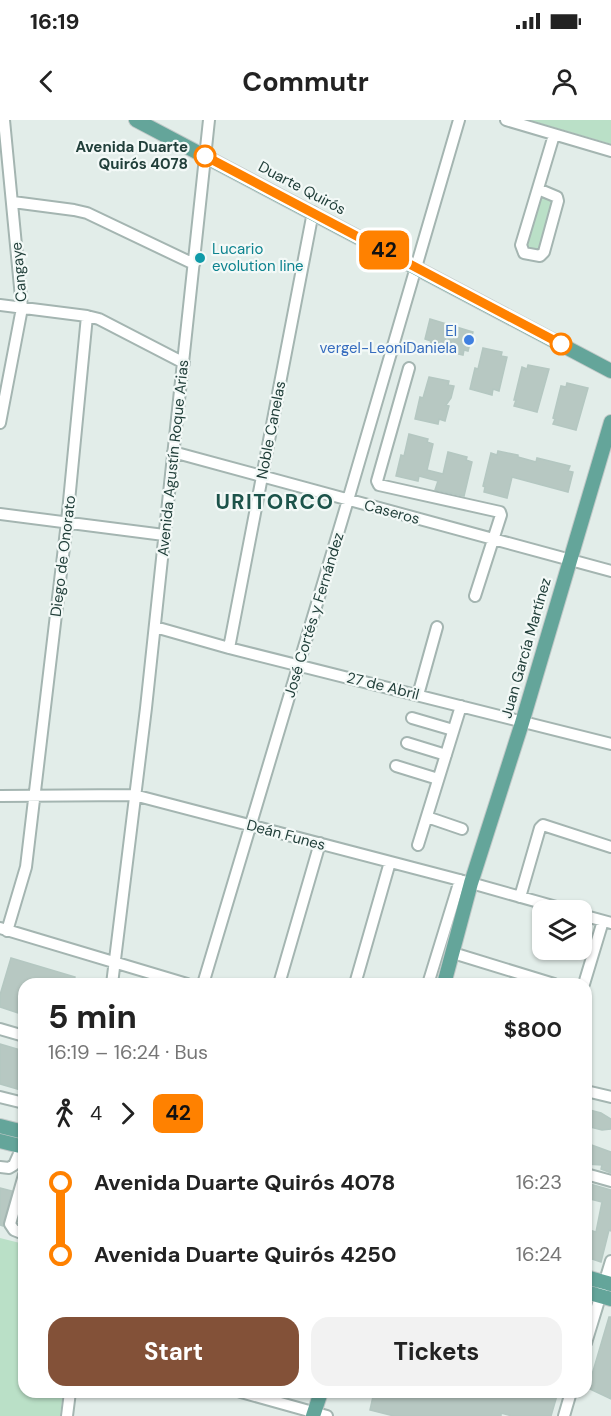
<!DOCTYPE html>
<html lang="en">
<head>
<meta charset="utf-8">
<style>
  body { margin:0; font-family:"DM Sans",sans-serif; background:#f2f2f2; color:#222; height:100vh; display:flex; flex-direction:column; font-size:22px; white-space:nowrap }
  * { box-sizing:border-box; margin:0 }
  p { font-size:20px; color:#767676 }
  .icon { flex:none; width:33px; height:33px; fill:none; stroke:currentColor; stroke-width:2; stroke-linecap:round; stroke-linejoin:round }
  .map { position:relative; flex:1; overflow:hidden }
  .side { position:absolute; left:18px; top:858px; width:574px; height:420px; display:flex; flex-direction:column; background:#fff; border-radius:18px; box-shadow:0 2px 4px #0004 }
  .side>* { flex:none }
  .badge { padding:0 12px; border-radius:9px; font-size:21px; line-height:39px }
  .controls { position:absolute; left:532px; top:780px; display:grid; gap:12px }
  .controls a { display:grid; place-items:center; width:60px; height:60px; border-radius:12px; background:#fff; box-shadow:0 2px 4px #0004; font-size:30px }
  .map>.badge { position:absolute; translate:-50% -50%; box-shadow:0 0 0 3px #fff }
  .legs { display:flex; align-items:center; gap:9px; height:66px; padding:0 30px; font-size:20px }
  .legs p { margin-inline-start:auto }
  .headline { display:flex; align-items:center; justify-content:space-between; height:102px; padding:0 30px }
  h1 { font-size:33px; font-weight:700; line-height:45px }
  .cta { display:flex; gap:12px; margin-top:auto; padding:12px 30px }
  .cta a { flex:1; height:69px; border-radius:18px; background:#835138; color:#fff; font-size:24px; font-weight:700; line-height:69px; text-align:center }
  .cta a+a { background:#f2f2f2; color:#222 }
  ul { padding:0 30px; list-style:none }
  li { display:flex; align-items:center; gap:21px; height:72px; font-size:22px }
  li i { display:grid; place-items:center; width:9px; height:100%; margin:0 8px; background:currentColor }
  li i::after { content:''; width:15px; height:15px; margin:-8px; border:4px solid; border-radius:50%; background:#fff }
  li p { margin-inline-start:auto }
  li:first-child i { background:linear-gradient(#0000 50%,currentColor 0) }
  li:last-child i { background:linear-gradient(currentColor 50%,#0000 0) }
  .status { display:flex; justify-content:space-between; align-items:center; height:42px; padding:0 30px; background:#fff; direction:ltr }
  .status svg { height:16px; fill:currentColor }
  header { display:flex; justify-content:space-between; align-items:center; height:78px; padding:0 30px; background:#fff; font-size:27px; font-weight:700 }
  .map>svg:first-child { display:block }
  .green { fill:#bae0c7 }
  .building { fill:#b7c8c2; stroke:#b4c7c1; stroke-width:1.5 }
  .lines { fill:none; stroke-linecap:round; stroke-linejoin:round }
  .minor-casing { stroke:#a4b5b1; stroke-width:14 }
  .major-casing { stroke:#c1c9c8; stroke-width:16 }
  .minor { stroke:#fff; stroke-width:10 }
  .major { stroke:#64a59a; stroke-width:14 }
  .line-1-casing { stroke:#fff; stroke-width:14 }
  .line-1 { stroke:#ff8100; stroke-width:9 }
  .stop-1-dot { fill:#fff; stroke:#ff8100; stroke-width:3 }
  .culture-dot { fill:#0f9aa8; stroke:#f3f9f7; stroke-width:2 }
  .shop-dot { fill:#3f7fe0; stroke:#f3f9f7; stroke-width:2 }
  .labels { text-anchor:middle; stroke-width:4.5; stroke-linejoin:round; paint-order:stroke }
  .stop-label { font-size:15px; font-weight:bold; fill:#213f3a; stroke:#f3f9f7; text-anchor:end }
  .street-label { font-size:15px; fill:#213f3a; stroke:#f3f9f7 }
  .culture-label { font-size:15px; fill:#0d838f; stroke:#f3f9f7; text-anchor:start }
  .shop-label { font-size:15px; fill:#366cbe; stroke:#f3f9f7; text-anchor:end }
  .district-label { font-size:21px; font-weight:bold; letter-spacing:1.5px; fill:#1c534a; stroke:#f3f9f7 }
</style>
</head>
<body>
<div class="status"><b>16:19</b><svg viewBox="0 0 49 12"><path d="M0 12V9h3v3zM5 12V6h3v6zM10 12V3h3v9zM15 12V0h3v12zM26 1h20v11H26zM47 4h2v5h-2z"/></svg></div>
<header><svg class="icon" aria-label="back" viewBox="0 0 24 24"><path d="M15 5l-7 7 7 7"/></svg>Commutr<svg class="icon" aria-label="person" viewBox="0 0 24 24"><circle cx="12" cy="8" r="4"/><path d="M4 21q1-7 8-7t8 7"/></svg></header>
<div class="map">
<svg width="611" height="1296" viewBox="0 0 611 1296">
  <rect width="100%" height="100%" fill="#e2ede9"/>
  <!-- green -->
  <path class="green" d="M529,0H611V24Z
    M538,69L557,77L544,132L524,133Z
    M0,1118L24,1124V1272H63L60,1296H0Z"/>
  <!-- building -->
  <path class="building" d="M430,199L473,212L468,231L464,230L463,235L429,227L431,221L425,219Z
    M483,228L502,232L501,236L507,237L499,271L493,269L492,275L470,269L475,248L478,249Z
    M528,245L549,249L537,292L514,286L516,280H514L522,247L527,249Z
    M429,257L449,261L448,265L454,266L451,278L446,285L449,286L445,301L439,299L438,304L415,299L420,277L423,278Z
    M567,263L588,268L576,310L553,304L555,299L553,298L561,266L566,267Z
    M409,314L428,319L427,322L433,324L427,350L443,354L448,332L467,337L466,340L472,342L464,376L435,370L438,361L419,356L418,361L396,356L401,335L404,336Z
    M498,331L518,335V337L536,342L537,338L570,346L568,351L573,352L568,372L512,357L507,378L484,372L485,367L483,366L491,333L497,335Z
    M11,838L75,857L73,864H24V895L0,887V875Z
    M0,924L24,931V971L0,964Z
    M586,989L601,993L611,999V1009L602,1010L586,1006Z
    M586,1023L611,1032V1053L601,1049L602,1045L586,1044Z
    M590,1064L611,1070V1111L609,1110L601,1142L589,1138V1135H586V1109L596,1112L602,1082L586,1078Z
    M0,1068L12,1071L3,1106L0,1105Z
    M609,1197H611V1279L588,1268Z
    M374,1272H558L551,1296H512L501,1293V1296H394L370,1290Z"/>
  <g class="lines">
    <defs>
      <path id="minor" d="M506,0L611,31
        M538,69L557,77L558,81L544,132L540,136L524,133L521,125L554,15
        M13,82L74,90L87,93L194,144
        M0,185L87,196L99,199L184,243
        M409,248L377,361L379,365L500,392L501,395L475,476
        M0,303L22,188L4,0
        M173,332L611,451
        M0,394L164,415
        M155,507L229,528L611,624
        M229,528L313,92
        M418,575L437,507
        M412,598L453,610
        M407,623L446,635
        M396,646L438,659
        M0,676L134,675L471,763L567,790
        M427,697L462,709
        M418,725L461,586
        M520,777L540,708L543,705L611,727
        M582,795L611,803
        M0,808L187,864
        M7,811L26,747L67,402L87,196
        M453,833L554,864
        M112,864L146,588L209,0
        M203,864L348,380L459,0
        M279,864L320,723
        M355,864L390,742
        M428,864L460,760
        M584,864L603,801
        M0,909L24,916
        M586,971L611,977
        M0,977L24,983
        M0,1047L9,1048L14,1045L22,1027
        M586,1054L611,1061
        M24,1055L10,1104L14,1110L24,1114
        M586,1223L611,1141
        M241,1272L327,1296
        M67,1296L70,1272
        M564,1296L571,1272"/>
      <path id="major" d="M136,0L611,251
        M444,864L471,763L522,603L611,302
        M0,1006L24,1012
        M0,1021L24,1027
        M586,1157L611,1164
        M586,1172L611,1179
        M313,1296L321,1272"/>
    </defs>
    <!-- minor casing -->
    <use href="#minor" class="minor-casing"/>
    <!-- major casing -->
    <use href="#major" class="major-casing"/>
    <!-- minor -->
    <use href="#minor" class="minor"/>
    <!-- major -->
    <use href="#major" class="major"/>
  </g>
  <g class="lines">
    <defs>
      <path id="line-1" d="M205,36L561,224"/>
    </defs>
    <!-- line-1 casing -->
    <use href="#line-1" class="line-1-casing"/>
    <!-- line-1 -->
    <use href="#line-1" class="line-1"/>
  </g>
  <!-- markers -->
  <g class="stop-1-dot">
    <circle cx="205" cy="36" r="10"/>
    <circle cx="561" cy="224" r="10"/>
  </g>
  <circle class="culture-dot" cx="200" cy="138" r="6"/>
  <circle class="shop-dot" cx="469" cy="220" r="6"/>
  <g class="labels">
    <!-- stop labels -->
    <g class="stop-label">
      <text x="188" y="32">Avenida Duarte<tspan x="188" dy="17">Quirós 4078</tspan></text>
    </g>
    <!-- street labels -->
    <g class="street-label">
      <text transform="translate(302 68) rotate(28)" y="5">Duarte Quirós</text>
      <text transform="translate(19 152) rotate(-95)" y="5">Cangaye</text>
      <text transform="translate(271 310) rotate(-79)" y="5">Noble Canelas</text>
      <text transform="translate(173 338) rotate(-84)" y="5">Avenida Agustín Roque Arias</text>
      <text transform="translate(392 392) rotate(15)" y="5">Caseros</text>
      <text transform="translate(63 436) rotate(-83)" y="5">Diego de Onorato</text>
      <text transform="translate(314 495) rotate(-73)" y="5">José Cortés y Fernández</text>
      <text transform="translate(526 528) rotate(-74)" y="5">Juan García Martínez</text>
      <text transform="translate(383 566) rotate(14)" y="5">27 de Abril</text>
      <text transform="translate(286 715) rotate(15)" y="5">Deán Funes</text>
    </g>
    <!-- culture labels -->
    <g class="culture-label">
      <text x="212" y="134">Lucario<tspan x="212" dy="17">evolution line</tspan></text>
    </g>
    <!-- shop labels -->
    <g class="shop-label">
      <text x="457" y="216">El<tspan x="457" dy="17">vergel-LeoniDaniela</tspan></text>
    </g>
    <!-- district labels -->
    <g class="district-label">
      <text x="275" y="389">URITORCO</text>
    </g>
  </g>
</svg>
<div class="controls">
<a><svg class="icon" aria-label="layers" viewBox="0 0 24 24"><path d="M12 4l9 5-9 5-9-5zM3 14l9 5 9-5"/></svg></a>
</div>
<b class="badge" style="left:384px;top:130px;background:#ff8100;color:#111">42</b>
<section class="side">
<div class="headline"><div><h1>5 min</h1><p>16:19 – 16:24 · Bus</p></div><b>$800</b></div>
<div class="legs"><svg class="icon" aria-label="walk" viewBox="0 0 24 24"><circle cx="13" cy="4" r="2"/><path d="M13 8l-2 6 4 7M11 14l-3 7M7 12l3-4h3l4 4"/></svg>4<svg class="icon" aria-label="forward" viewBox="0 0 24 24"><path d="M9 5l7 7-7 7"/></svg><b class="badge" style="background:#ff8100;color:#111">42</b></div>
<ul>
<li><i style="color:#ff8100"></i><b>Avenida Duarte Quirós 4078</b><p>16:23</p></li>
<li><i style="color:#ff8100"></i><b>Avenida Duarte Quirós 4250</b><p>16:24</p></li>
</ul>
<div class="cta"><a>Start</a><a>Tickets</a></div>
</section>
</div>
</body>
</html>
